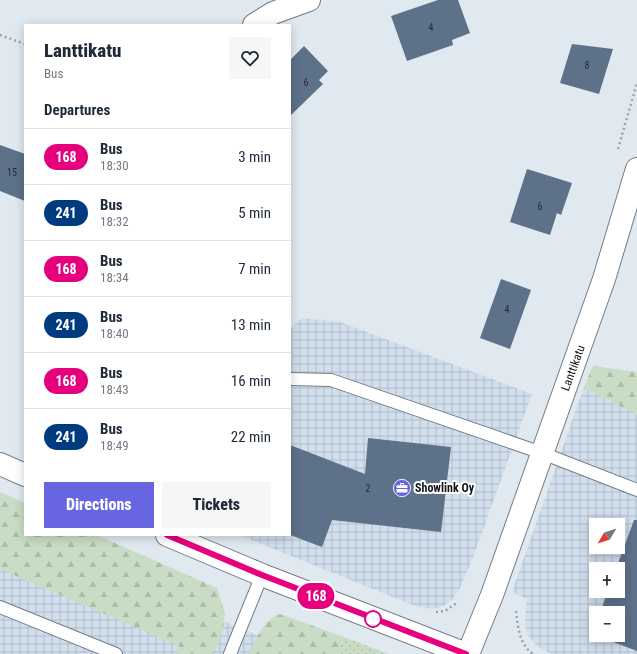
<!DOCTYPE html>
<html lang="en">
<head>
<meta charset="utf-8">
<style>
  body { margin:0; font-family:"Roboto Condensed",sans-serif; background:#f6f6f7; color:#1f2937; height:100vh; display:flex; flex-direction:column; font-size:15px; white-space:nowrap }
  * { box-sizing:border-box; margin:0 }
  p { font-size:13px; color:#747a83 }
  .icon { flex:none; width:22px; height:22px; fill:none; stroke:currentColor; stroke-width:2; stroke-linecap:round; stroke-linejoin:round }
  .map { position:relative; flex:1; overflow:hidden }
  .drawer { position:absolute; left:24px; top:24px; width:267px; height:512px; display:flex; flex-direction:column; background:#fff; border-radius:0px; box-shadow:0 2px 10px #0003 }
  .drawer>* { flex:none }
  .badge { padding:0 8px; border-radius:13px; font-size:14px; line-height:26px }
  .needle { width:26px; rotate:231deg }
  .controls { position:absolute; left:589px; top:518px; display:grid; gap:8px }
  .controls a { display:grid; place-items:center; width:36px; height:36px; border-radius:0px; background:#fff; box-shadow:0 2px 10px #0003; font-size:20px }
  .map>.badge { position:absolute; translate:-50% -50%; box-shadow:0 0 0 2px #fff }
  h2 { padding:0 20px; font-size:15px; line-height:36px }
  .round { display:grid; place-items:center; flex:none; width:42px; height:42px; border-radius:0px; background:#f6f6f7 }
  .head { display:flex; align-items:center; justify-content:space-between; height:68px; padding:0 20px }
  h1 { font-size:19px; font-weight:800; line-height:30px }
  .primary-button { display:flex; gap:8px; margin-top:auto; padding:8px 20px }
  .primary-button a { flex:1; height:46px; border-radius:0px; background:#6766e0; color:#fff; font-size:16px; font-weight:800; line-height:46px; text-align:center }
  .primary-button a+a { background:#f6f6f7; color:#1f2937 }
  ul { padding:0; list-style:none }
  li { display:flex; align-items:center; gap:12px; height:56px; padding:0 20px; border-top:1px solid #e0e1e3 }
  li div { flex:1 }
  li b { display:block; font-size:15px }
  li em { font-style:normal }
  li .badge { min-width:44px; font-weight:700; text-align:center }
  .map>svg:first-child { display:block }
  .industrial { fill:url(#industrial-grid); fill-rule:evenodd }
  .grass { fill:url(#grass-dots) }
  .forest { fill:url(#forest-firs) }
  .building { fill:#5d7189 }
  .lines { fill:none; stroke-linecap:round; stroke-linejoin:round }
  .service-casing { stroke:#767c84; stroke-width:14 }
  .minor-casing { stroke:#767c84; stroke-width:24 }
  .path { stroke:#9da3a9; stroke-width:2.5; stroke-dasharray:2 3; stroke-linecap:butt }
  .service { stroke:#fff; stroke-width:12 }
  .minor { stroke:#fff; stroke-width:22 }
  .line-casing { stroke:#fff; stroke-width:9 }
  .line { stroke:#e6007e; stroke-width:6 }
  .stop-dot { fill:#fff; stroke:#e6007e; stroke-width:2 }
  .labels { text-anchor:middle; stroke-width:4; stroke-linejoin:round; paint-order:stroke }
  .number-label { font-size:10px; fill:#252b34 }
  .street-label { font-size:12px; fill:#121417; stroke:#fff }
  .poi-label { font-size:12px; font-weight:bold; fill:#121417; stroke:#fff; text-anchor:start }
</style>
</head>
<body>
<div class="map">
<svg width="637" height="654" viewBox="0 0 637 654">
  <defs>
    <pattern id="industrial-grid" width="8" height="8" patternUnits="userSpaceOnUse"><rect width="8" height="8" fill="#d1deec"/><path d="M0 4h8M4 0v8" fill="none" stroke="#b2beca"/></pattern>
    <pattern id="grass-dots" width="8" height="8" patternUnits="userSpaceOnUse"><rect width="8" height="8" fill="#c9dcc5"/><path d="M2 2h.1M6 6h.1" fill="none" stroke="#acbca8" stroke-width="1.8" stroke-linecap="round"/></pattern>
    <pattern id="forest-firs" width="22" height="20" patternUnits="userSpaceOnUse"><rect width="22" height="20" fill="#c9dcc5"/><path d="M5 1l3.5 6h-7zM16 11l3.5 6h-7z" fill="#acbca8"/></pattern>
  </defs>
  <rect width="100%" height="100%" fill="#e0e8f0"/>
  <!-- industrial -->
  <path class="industrial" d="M302,318L340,322L532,394L472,560L460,588L452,600L443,606L432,609L415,606L239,535H290V329Z
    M584,387L637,415V654H553L545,651L536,645L527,634L525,620L527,599L512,592ZM596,525H618V547H596ZM596,569H618V591H596ZM596,613H618V635H596Z
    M0,546L224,621L257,635L268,654H0Z"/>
  <!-- grass -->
  <path class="grass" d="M344,637L389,654H337Z"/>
  <!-- forest -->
  <path class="forest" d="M593,366L637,372V415L584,387Z
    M0,492L25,503V535H97L217,588L225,613L223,628L215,652L213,654H176L179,646L0,569Z
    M280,614L344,637L337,654H249C256,639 263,620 280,614Z"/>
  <!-- building -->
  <path class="building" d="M438,0H458L470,33L452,40L453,45L407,61L391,16Z
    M572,44L613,49L599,94L560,83Z
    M304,46L328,71L319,80L323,84L290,116V60Z
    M0,145L25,154V201L0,191Z
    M527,169L572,183L561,215L557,213L550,235L510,222Z
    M501,279L531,290L510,349L480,338Z
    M368,438L451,447L441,532L332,520L322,547L290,535V445L365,474Z
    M634,520H637V651L592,634L596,623V635H618V613H600L608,591H618V569H616Z"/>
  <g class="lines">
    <defs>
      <path id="service" d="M290,379L331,380L542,453L637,490
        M0,607L116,654
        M230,654L262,575"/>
      <path id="minor" d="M254,25L273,13L309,0
        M0,464L25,475
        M167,535L262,575L466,654
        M468,654L492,595L604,279L637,169"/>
    </defs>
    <!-- service casing -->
    <use href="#service" class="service-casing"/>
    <!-- minor casing -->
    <use href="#minor" class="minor-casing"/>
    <!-- path -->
    <path class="path" d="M0,35L25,44
      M618,149L637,83
      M516,611C518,627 519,644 533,654
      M436,612L445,611L458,602"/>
    <!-- service -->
    <use href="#service" class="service"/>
    <!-- minor -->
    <use href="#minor" class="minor"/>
  </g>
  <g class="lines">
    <defs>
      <path id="line" d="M167,535L262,575L466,654"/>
    </defs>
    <!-- line casing -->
    <use href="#line" class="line-casing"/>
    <!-- line -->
    <use href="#line" class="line"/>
  </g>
  <!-- icons -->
  <defs>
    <symbol id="office-disc" viewBox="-11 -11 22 22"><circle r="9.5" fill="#6766e0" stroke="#fff"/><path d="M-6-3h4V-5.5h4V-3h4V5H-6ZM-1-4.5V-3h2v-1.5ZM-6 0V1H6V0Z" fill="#fff"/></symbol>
  </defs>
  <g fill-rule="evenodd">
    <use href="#office-disc" x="392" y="478" width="20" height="20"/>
  </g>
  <!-- markers -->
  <circle class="stop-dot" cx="373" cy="619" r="8"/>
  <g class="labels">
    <!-- number labels -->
    <g class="number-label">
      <text x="431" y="31">4</text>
      <text x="587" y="69">8</text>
      <text x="306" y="86">6</text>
      <text x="12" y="176">15</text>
      <text x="540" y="210">6</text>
      <text x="507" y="313">4</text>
      <text x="368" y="492">2</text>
    </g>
    <!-- street labels -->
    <g class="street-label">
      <text transform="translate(573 368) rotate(-70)" y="4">Lanttikatu</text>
    </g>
    <!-- poi labels -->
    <g class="poi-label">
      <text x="415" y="492">Showlink Oy</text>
    </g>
  </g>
</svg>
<div class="controls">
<a><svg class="needle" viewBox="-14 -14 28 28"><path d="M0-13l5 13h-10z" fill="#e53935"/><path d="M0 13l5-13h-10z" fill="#747a83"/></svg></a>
<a>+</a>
<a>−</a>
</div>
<b class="badge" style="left:316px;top:596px;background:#e6007e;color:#fff">168</b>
<section class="drawer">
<div class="head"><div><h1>Lanttikatu</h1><p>Bus</p></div><a class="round"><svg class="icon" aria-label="heart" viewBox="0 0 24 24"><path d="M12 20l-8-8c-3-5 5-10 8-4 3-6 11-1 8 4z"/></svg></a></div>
<h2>Departures</h2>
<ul>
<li><span class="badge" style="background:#e6007e;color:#fff">168</span><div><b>Bus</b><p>18:30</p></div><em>3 min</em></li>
<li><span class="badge" style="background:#003b80;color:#fff">241</span><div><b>Bus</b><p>18:32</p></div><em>5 min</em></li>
<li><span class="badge" style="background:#e6007e;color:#fff">168</span><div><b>Bus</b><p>18:34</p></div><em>7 min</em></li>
<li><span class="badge" style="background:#003b80;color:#fff">241</span><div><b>Bus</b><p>18:40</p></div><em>13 min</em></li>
<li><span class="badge" style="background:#e6007e;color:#fff">168</span><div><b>Bus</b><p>18:43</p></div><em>16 min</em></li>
<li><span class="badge" style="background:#003b80;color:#fff">241</span><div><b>Bus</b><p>18:49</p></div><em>22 min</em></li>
</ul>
<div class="primary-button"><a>Directions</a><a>Tickets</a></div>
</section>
</div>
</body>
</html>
